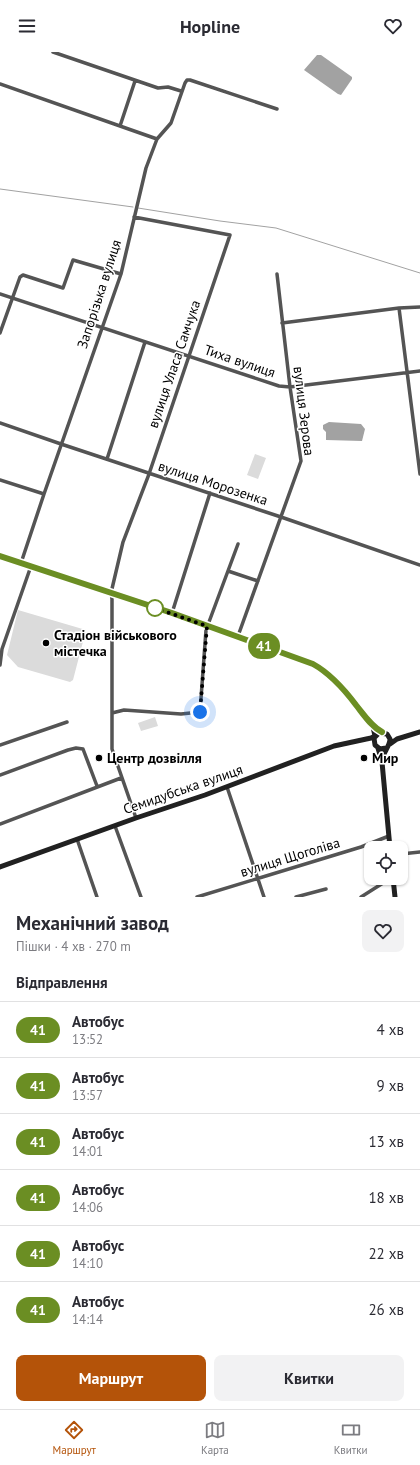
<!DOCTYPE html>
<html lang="uk">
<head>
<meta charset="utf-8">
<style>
  body { margin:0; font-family:"PT Sans",sans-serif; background:#f2f2f3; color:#2b2b33; height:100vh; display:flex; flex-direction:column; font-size:15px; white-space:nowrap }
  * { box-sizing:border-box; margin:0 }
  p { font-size:13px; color:#7c7c81 }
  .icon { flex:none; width:22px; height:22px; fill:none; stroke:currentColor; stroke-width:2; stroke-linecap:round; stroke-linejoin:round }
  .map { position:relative; height:845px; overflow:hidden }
  .side { display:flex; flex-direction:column; background:#fff; flex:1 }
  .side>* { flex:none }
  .badge { padding:0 8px; border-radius:13px; font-size:14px; line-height:26px }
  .tools { position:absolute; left:364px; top:789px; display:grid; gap:8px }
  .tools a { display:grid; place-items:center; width:44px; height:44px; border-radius:8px; background:#fff; box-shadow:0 1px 3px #0004; font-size:20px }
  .you { position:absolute; width:20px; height:20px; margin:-10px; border:3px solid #fff; border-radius:50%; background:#1a73e8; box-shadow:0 0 0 6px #1a73e833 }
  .map>.badge { position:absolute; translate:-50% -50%; box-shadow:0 0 0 2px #fff }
  h2 { padding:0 16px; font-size:15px; line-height:36px }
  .round { display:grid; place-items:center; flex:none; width:42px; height:42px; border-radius:8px; background:#f2f2f3 }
  .headline { display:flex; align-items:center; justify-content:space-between; height:68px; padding:0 16px }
  h1 { font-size:19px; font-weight:700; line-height:30px }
  .primary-button { display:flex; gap:8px; margin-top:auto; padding:8px 16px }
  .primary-button a { flex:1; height:46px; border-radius:8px; background:#b45309; color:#fff; font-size:16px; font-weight:700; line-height:46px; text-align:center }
  .primary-button a+a { background:#f2f2f3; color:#2b2b33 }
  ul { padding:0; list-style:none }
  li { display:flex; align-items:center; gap:12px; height:56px; padding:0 16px; border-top:1px solid #e1e1e2 }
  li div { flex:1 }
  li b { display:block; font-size:15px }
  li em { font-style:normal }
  li .badge { min-width:44px; font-weight:700; text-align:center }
  header { display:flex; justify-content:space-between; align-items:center; height:52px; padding:0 16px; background:#fff; font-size:18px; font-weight:700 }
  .dock { display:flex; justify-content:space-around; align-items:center; height:56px; border-top:1px solid #e1e1e2; background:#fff; font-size:11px; color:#7c7c81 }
  .dock a { display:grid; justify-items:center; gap:2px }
  .dock .selected { color:#b45309 }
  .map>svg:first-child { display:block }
  .green { fill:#dbdbdb }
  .water { fill:#a2a2a2 }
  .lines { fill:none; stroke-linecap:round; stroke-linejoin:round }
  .stream { stroke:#a2a2a2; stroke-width:1 }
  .street { stroke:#545454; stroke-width:3.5 }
  .secondary { stroke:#212121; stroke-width:5 }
  .line-casing { stroke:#fff; stroke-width:9 }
  .line { stroke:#6b8e23; stroke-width:6 }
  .walk { stroke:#000; stroke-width:4; stroke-dasharray:0 7.2 }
  .stop-dot { fill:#fff; stroke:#6b8e23; stroke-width:2 }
  .poi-dot { fill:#000; stroke:#fff; stroke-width:1.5 }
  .labels { text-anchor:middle; stroke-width:3; stroke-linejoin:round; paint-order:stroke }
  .street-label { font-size:14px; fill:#000; stroke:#fff }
  .poi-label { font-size:14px; font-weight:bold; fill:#000; stroke:#fff; text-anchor:start }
</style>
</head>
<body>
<header><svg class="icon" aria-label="menu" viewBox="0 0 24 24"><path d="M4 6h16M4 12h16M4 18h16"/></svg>Hopline<svg class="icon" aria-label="heart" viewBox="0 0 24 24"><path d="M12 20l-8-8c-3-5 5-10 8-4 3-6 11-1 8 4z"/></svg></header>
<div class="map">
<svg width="420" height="845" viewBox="0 0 420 845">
  <rect width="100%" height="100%" fill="#fff"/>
  <!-- green -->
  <path class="green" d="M255,402L266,406L258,427L247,423Z
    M18,558L86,578L73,628L70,630L18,615L7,603Z
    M155,665L158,674L141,679L138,671Z"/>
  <!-- water -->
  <path class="water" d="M317,3H321L352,25V27L341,43L338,42L304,18Z
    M329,370L361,372L365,377L362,389L326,388V380L323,377V373Z"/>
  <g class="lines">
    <!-- stream -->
    <path class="stream" d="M0,137L133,155
      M138,156L220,169L276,176L420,221"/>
    <!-- street -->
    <path class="street" d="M53,0L158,36L168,35L181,39
      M0,32L157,87
      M120,74L135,29
      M134,165L230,183L149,422L123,490L111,541L112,547V661L124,658L181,662L200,660L206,578L238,492
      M0,242L279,334L290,335L420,319
      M399,256L420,422
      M282,271L399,256L420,255
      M0,281L20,225L23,223L63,236L73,208L121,222
      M0,371L61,392L281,465L420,513
      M107,407L145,290
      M0,428L44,442
      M21,511L44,442L121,222L146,116L157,87L171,71L185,31L187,28H190L277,57
      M228,519L258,529
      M172,561L210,441
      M238,584L301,409L290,335L277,222
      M0,613L2,597L31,514
      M112,661V697L136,766
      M0,693L67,670
      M0,723L68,698L76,696L83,697L97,734
      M227,735L264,845
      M0,772L121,726
      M115,774L141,845
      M77,787L97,845
      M401,802L420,800
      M197,845L361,795L389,784
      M296,845L326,837
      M361,845L391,826"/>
    <!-- secondary -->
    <path class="secondary" d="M0,504L171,561L313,612C331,622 344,637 356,653C364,663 371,674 382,680
      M390,692L397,687L420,680
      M378,696L382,710L390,796
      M382,707C384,699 390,694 390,687L387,682L379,681L374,686L375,693L380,697L386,696
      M0,815L136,766L205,743L334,694L371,686L375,684L373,675
      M393,826L395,845"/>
  </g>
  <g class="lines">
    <defs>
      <path id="line" d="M0,504L172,561L313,612C331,622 344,637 356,653C364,663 371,674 382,680"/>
    </defs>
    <!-- line casing -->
    <use href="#line" class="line-casing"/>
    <!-- line -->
    <use href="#line" class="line"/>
    <!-- walk -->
    <path class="walk" d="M155,556L207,574L200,660"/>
  </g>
  <!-- markers -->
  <circle class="stop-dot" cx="155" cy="556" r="8"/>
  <g class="poi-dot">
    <circle cx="46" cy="591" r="4"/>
    <circle cx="99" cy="706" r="4"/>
    <circle cx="364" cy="706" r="4"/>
  </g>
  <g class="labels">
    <!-- street labels -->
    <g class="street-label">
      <text transform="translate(99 242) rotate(-72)" y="5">Запорізька вулиця</text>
      <text transform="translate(240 309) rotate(19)" y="5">Тиха вулиця</text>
      <text transform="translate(174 312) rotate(-71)" y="5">вулиця Уласа Самчука</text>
      <text transform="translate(304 359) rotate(83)" y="5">вулиця Зерова</text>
      <text transform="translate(213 431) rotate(18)" y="5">вулиця Морозенка</text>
      <text transform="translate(183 737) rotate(-19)" y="5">Семидубська вулиця</text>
      <text transform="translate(290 805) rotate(-17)" y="5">вулиця Щоголіва</text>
    </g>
    <!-- poi labels -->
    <g class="poi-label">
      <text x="54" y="588">Стадіон військового<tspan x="54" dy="16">містечка</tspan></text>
      <text x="107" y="711">Центр дозвілля</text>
      <text x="372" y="711">Мир</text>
    </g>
  </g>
</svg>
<div class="tools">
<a><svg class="icon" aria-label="locate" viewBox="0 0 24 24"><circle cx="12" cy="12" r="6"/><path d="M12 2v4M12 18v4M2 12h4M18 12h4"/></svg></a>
</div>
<div class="you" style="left:200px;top:660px"></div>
<b class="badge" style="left:264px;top:594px;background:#6b8e23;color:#fff">41</b>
</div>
<section class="side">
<div class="headline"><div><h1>Механічний завод</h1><p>Пішки · 4 хв · 270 m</p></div><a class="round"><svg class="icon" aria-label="heart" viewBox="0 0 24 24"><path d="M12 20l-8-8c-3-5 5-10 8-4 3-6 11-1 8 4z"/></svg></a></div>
<h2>Відправлення</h2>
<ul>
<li><span class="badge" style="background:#6b8e23;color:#fff">41</span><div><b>Автобус</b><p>13:52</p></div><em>4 хв</em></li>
<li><span class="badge" style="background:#6b8e23;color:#fff">41</span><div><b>Автобус</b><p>13:57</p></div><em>9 хв</em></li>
<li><span class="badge" style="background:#6b8e23;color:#fff">41</span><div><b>Автобус</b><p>14:01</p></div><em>13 хв</em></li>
<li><span class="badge" style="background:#6b8e23;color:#fff">41</span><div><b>Автобус</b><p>14:06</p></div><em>18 хв</em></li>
<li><span class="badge" style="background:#6b8e23;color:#fff">41</span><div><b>Автобус</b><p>14:10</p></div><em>22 хв</em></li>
<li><span class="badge" style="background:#6b8e23;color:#fff">41</span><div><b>Автобус</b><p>14:14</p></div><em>26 хв</em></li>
</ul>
<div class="primary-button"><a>Маршрут</a><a>Квитки</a></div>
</section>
<nav class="dock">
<a class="selected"><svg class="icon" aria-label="directions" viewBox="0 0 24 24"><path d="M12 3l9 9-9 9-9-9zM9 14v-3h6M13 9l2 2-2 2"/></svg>Маршрут</a>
<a><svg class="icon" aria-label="map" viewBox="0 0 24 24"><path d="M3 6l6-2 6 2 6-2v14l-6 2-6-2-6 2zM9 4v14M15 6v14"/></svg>Карта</a>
<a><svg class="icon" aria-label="tickets" viewBox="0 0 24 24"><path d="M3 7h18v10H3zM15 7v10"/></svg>Квитки</a>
</nav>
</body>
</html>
